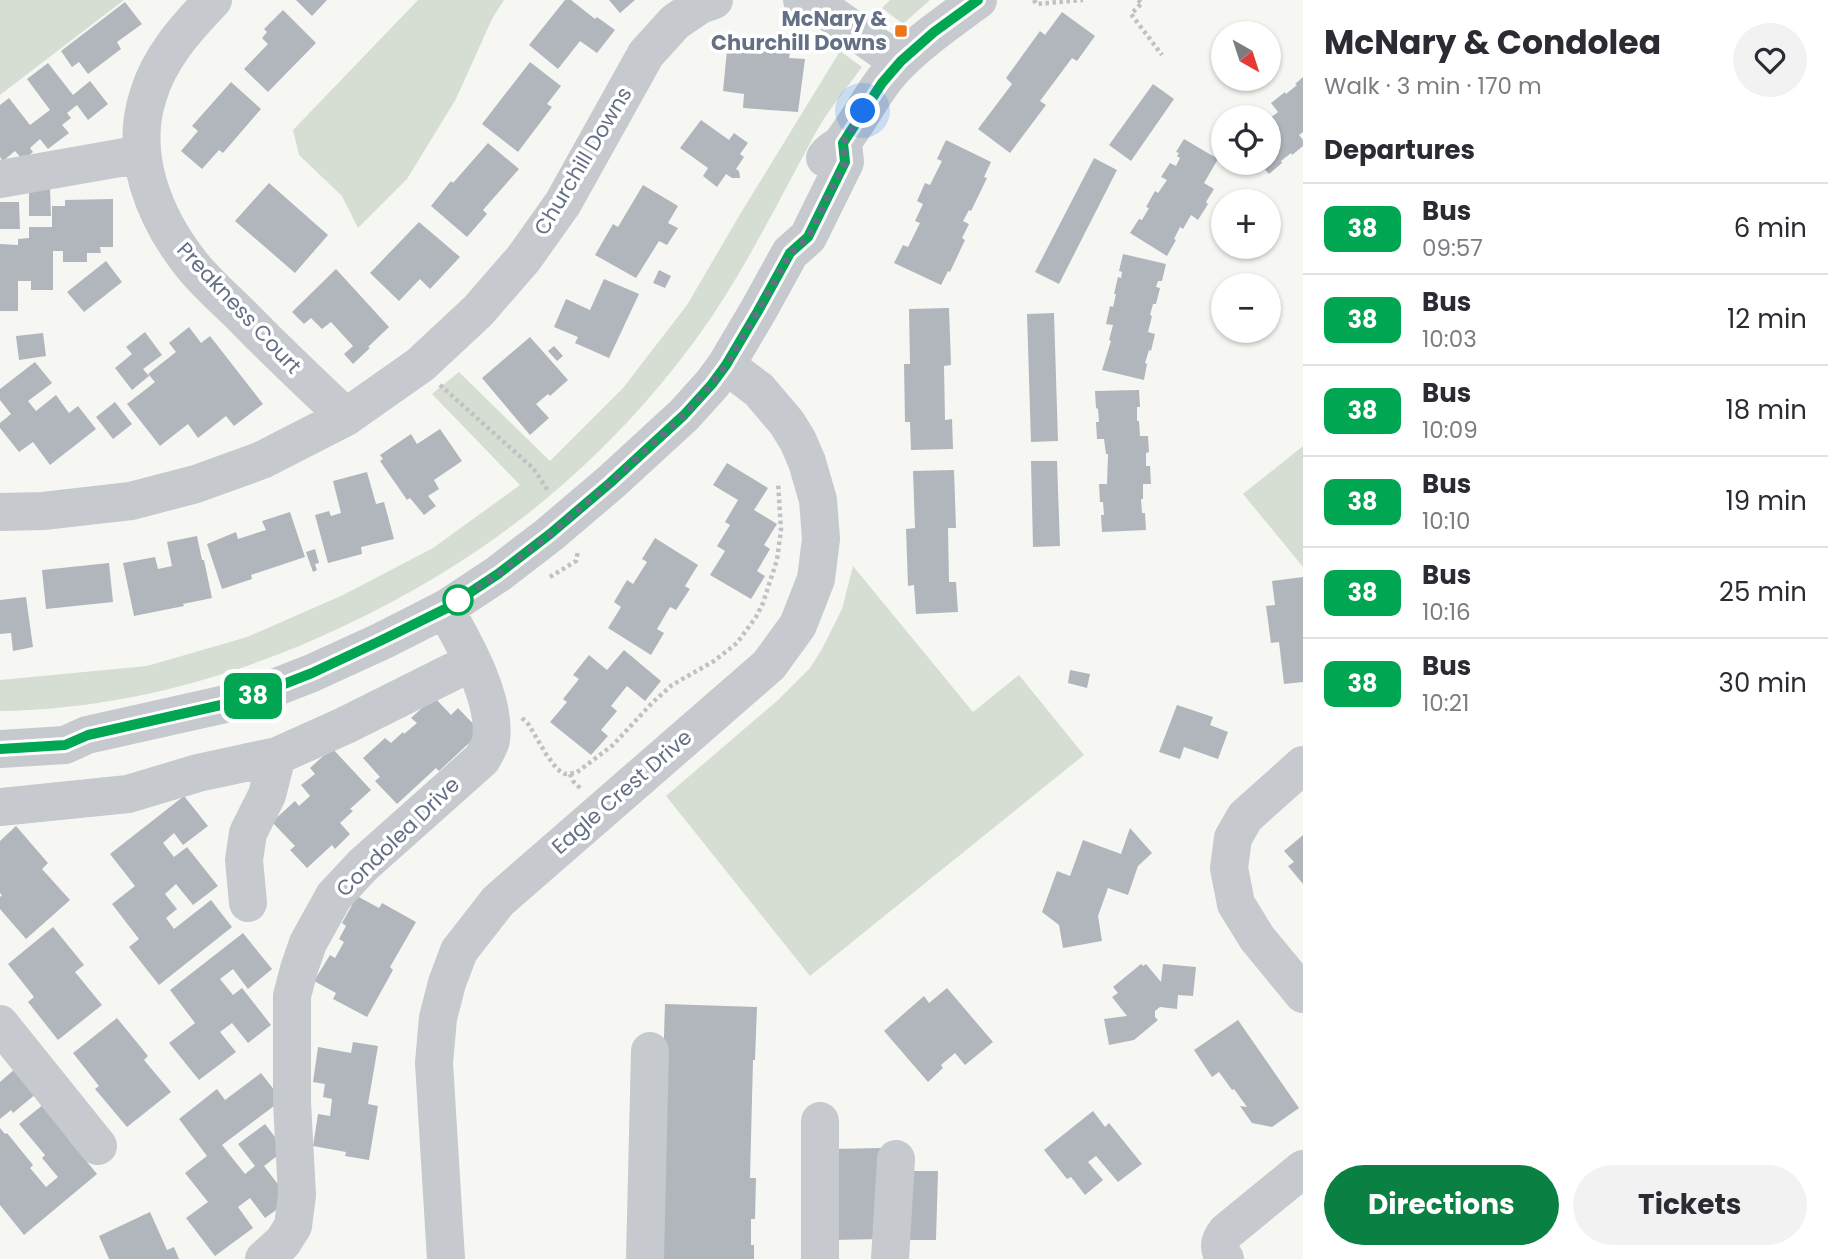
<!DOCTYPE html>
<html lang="en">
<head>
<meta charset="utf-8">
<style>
  body { margin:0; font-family:Poppins,sans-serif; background:#f2f2f3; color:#2b2b33; height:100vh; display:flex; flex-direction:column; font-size:26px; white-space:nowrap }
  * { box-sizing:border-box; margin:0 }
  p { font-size:23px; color:#7c7c81 }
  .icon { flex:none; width:38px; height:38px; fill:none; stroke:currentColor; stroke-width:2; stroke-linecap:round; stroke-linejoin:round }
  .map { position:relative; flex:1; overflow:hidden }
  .sheet { display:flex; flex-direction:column; background:#fff; width:525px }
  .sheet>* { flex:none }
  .badge { padding:0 14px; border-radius:10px; font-size:24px; line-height:46px }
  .needle { width:46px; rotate:141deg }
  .fabs { position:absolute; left:1211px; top:21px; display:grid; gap:14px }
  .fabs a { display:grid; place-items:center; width:70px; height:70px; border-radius:50%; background:#fff; box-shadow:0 2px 5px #0004; font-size:35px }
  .you { position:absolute; width:35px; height:35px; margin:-18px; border:5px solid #fff; border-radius:50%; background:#1a73e8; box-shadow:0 0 0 10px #1a73e833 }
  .map>.badge { position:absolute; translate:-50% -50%; box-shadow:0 0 0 4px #fff }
  h2 { padding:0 21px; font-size:26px; line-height:63px }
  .round { display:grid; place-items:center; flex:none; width:74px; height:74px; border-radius:37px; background:#f2f2f3 }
  .head { display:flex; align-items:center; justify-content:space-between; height:119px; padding:0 21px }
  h1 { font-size:33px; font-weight:700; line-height:52px }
  .primary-button { display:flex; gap:14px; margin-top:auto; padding:14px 21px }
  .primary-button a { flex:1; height:80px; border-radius:42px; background:#0b8043; color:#fff; font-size:28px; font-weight:700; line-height:80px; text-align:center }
  .primary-button a+a { background:#f2f2f3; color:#2b2b33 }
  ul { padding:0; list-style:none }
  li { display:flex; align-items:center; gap:21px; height:91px; padding:0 21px; border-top:2px solid #e1e1e2 }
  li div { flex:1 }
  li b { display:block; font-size:26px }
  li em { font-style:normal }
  li .badge { min-width:77px; font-weight:700; text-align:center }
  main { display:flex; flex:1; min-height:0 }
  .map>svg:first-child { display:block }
  .green { fill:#d6ded4 }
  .building { fill:#b1b6bd }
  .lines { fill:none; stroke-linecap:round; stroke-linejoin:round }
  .path { stroke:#c0c1c4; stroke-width:4.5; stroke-dasharray:3.5 3.5; stroke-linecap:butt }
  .minor { stroke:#c6c9cd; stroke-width:38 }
  .line-casing { stroke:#fff; stroke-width:16 }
  .line { stroke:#00a651; stroke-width:10 }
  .walk { stroke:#647086; stroke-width:7; stroke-dasharray:0 12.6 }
  .poi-dot { fill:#ed751c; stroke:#fff; stroke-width:2.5 }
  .stop-dot { fill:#fff; stroke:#00a651; stroke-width:3.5 }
  .labels { text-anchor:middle; stroke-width:7; stroke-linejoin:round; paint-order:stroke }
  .poi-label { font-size:21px; font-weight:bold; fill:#647086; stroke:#fff; text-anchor:end }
  .street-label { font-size:21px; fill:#647086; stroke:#fff }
</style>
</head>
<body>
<main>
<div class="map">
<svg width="1303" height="1259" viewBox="0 0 1303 1259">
  <rect width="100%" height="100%" fill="#f6f7f3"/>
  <!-- green -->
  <path class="green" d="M0,0H124L0,95Z
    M418,0H504L492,19L456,99L407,179L358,228L342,196L299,155L293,130Z
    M890,0H930L903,24L882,8Z
    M840,51L862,67C850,83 837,100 825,117C813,136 803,157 792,177C763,231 735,285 699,335C605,464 491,556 346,625C237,677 121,709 0,711V680L147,666L247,637L343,595L433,548L520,485L432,394L459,372L550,461L623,388L687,305L739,216Z
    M1303,446V567L1243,494Z
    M853,566L973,712L1019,675L1084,755L810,976L666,796L778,700L810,668L822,649L842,609Z"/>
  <!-- building -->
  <path class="building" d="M296,0H327L312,16Z
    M565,0H571L595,19L597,17L615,30L597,53L580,41L558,69L529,45Z
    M609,0H635L620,13Z
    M125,2L142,24L117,42L121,49L88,74L79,62L72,67L61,51Z
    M283,10L316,43L268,92L244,69L268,44L262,38L267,32L264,29Z
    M1062,12L1095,36L1077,61L1072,58L1040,101L1046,105L1010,153L978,129L1012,84L1006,78L1040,31L1045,35Z
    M727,50L761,54L762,50L790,53L789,58L805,59L798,112L743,108L744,94L723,91Z
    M530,62L561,86L547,104L552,107L518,152L482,124Z
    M48,63L73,95L90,81L108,104L88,120L77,105L67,113L71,118L62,125L69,133L48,149L40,139L30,148L33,152L23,160L15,151L3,161L0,157V105L9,98L30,125L50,110L27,79Z
    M1303,77V132L1299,135L1303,140V146L1292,155L1291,153L1281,161L1282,163L1269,174L1259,163H1269V119L1278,112L1271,103L1285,92L1286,94L1297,85L1295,84Z
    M231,82L261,109L223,153L219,150L202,169L181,151L198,131L192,126Z
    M1153,84L1174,99L1131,161L1109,145Z
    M701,120L729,140L734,133L748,143L740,154L744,157L736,169L739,171L740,178H732L726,174L717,187L703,176L708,168L680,148Z
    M1184,139L1218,159L1204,183L1214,189L1206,202L1208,204L1198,220L1191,215L1183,229L1180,227L1174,239L1176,240L1167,256L1130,233L1139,219L1142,220L1149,208L1146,207L1155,191L1158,193L1167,180L1161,177L1170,163L1176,166L1180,158L1177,156L1179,153L1176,152Z
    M946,140L991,162L984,177L987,178L971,211L969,210L963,221L969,224L962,238L965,240L950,272L948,271L941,285L894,263L903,245L908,247L920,223L915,221L923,204L917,201L925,183L930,185L942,161L937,159Z
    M488,143L519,169L483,210L487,214L467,237L431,206L451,181L453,183Z
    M1094,158L1117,170L1059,284L1035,272Z
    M269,183L328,235L295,273L235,221Z
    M643,185L678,206L668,223L678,228L667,245L659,241L636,278L595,255L613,224L618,227Z
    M29,189H50L51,216H29Z
    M113,199V247H100L101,253H87V262H63V251H53V290H31V281H18V311H0V244L18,245V239L29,238V227H52V206H65V200Z
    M0,202H19L20,229H0Z
    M419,222L460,257L430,289L420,279L399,301L370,273Z
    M1123,254L1166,264L1162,281H1158L1156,287L1160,288L1156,304H1153L1150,315L1152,316L1148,332L1155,334L1151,351L1149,350L1145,363L1147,364L1144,380L1102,370L1111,341L1109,340L1113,325L1106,324L1110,306L1113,307L1116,294H1114L1118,277L1121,278L1122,272L1119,271Z
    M106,261L122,282L84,312L67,292Z
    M336,269L389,327L368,347L370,348L353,364L344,354L353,346L331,322L322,329L311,318L304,324L292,312Z
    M659,270L671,276L665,288L653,283Z
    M604,279L639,294L609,358L575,343L578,337L554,327L566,299L590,310Z
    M949,308L951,365L944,366L945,420L952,419L953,449L911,450L910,422H905L904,364H910L909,309Z
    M1054,313L1058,441L1031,442L1027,314Z
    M189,327L201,343L210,336L263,404L234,426L226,416L198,438L188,424L160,446L127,404L155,382L148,374L176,352L169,343Z
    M145,332L162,355L143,369L149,376L132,390L115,368L132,354L126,347Z
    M43,333L46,356L19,360L16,336Z
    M530,337L568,380L550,396L548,394L536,404L549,418L530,435L482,378Z
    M554,346L563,356L557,361L548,351Z
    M35,362L52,383L28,401L36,411L56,395L69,413L78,406L96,429L50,465L33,442L19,452L0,428V423L11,414L0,400V389Z
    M1139,390L1140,407H1137V421H1139L1140,436H1148L1149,452L1146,453V466H1150L1151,484H1143V499H1141L1142,513H1145L1146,530L1102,532L1101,515H1104L1103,502H1100L1099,484H1107L1108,454H1106L1104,439H1097L1096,422H1099L1098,409L1096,408L1095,391Z
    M115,402L132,424L113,439L96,417Z
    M440,429L462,461L434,480L439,489L428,496L436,506L424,515L410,498L407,500L380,461L383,459L380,455L411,434L417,444Z
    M1031,461H1057L1060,546L1033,547Z
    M727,463L768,488L754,510L777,524L764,545L770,549L757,571L765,576L751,599L710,575L725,551L717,546L730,525L725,522L738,500L713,485Z
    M954,470L956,528H948L949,582H956L958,612L916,614L914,585L908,586L906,529L915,528L913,471Z
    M367,472L376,504L384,502L394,539L361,547L362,554L328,563L315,515L329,511L331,516L341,513L333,481Z
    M290,512L305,557L251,575L252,579L222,589L207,544L236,532L238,539L266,530L262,521Z
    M197,536L202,560H204L212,598L183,604L184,606L134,616L123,563L155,557L158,569L172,566L167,542Z
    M655,538L698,565L685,586L690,589L676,610L670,607L657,629L664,633L651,655L608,628L621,607L614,602L627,580L633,584L647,562L642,559Z
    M315,549L319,563L315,564L317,570L313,572L306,552Z
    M109,563L113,602L46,609L42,570Z
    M1303,577V682L1284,684L1279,642L1271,643L1266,606L1275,605L1272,581Z
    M26,597L33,647L13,651L11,633L0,634V600Z
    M624,650L661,681L645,701L627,686L611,706L617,711L601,730L608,736L591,755L550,722L567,702L563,699L579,679L573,675L589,655L607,670Z
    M1070,670L1090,674L1087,688L1068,683Z
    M434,697L451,715L458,708L481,732L439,771L436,768L397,804L375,781L380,777L363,758L385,738L391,743L403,732L404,734L417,723L411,718Z
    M1177,705L1213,717L1210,725L1228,732L1218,759L1184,747L1180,759L1159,752Z
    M332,748L371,790L350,809L353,811L340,823L350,834L335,849L332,845L307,868L290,850L295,846L272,822L295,801L299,806L310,796L301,785L315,774L310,768Z
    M184,796L208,826L183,845L174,833L163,843L174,857L187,847L218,886L193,905L176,884L165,894L177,909L166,918L174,929L211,900L232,927L159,985L129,947L139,939L112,904L135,886L110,854Z
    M16,826L48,863L42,869L70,900L26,939L0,909V897L2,895L0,893V841Z
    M1130,828L1152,853L1138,866L1128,895L1108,888L1098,916L1102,941L1063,948L1059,925L1042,912L1057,871L1070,876L1083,840L1121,854Z
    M1303,835V884L1288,866L1294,862L1284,851Z
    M357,896L379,908L382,903L416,922L390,967L393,970L367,1017L333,999L336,993L314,981L330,955L335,958L344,942L339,939L346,926L342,923Z
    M53,927L84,965L75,972L102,1005L58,1040L28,1002L34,997L8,964Z
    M243,933L272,969L248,989L233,969L220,979L233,995L242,988L271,1025L248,1043L232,1023L220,1032L236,1052L199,1080L169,1043L195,1023L170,990Z
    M1141,964L1143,966L1146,964L1161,982L1163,964L1196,967L1193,996L1178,995L1177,1009L1160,1007L1155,1011V1017L1158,1020L1134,1040L1109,1045L1104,1019L1127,1016L1112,997L1118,993L1113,987Z
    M947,988L993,1042L965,1065L955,1053L941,1065L943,1068L928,1082L884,1031L924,996L929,1003Z
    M665,1004L757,1007L755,1060H753L750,1178H756L755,1219H751V1245H754V1259H657Z
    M117,1018L148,1056L144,1060L171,1092L127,1127L95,1089L99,1086L73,1053Z
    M1238,1020L1299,1108L1272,1127L1252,1123L1240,1106L1247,1107L1234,1089L1232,1090L1219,1072L1212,1077L1194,1050Z
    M353,1042L378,1046L368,1104L378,1106L369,1160L345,1156L346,1152L313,1146L318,1114L330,1116L332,1099L323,1097L325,1084L313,1082L318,1047L351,1053Z
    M16,1068L37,1093L13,1113L11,1110L0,1119V1082Z
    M261,1073L282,1100L222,1145L245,1174L255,1166L238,1144L265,1124L285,1150L264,1166L290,1200L265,1218L250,1198L238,1207L253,1228L215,1256L186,1218L208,1202L185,1173L207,1156L179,1119L217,1089L225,1100Z
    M44,1104L69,1140L97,1174L24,1235L0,1205V1128L5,1134L7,1133L33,1165L30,1168L46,1187L58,1177L42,1158L45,1155L19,1124Z
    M1093,1111L1105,1127L1109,1123L1142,1164L1118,1182L1096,1156L1088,1162L1103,1180L1085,1195L1071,1177L1067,1179L1044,1150Z
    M881,1148L882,1239L832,1240L831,1149Z
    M911,1171H938L936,1240H909Z
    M150,1212L167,1250L174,1247L179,1259H109L99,1236Z"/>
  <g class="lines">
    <!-- path -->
    <path class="path" d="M1034,0L1036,4L1083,0
      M1138,0L1142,3L1131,14L1162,55
      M440,385L533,468L549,492
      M550,577L576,561L578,551
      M522,718L529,725L546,754L557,769L565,774L576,773L613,745L652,703L672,685L714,661L737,643L756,617L763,603L777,560L781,530L778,482
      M570,774L573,781L582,790"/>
    <!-- minor -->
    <path class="minor" d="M213,0C186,28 159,58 148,96C129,155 154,217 191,264C206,283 226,300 243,317C276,351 311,384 346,417
      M802,0L824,9L879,48L900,61
      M825,158C829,150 839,148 844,140C864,114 877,83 901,61C924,38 952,19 978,0
      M0,179L142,154
      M0,512L43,511L131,501L196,484L262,460L346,417L420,365L478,311L524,258L563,203L646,54L675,22L700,5L714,0
      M0,749L65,745L87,735L221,705L256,695L312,673L382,641L445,609L498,574L550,534L610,483L684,415L712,384L726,365L758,311L790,253L808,237L845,162L843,143
      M1303,765L1245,817L1233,838L1229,868L1236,904L1257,938L1303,994
      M0,807L128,794L198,773L277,756L346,725L472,662
      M248,903L244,860L248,833L267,795L277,756
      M0,1024L98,1146
      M820,1121V1259
      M264,1259L283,1242L293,1226L297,1195L292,1102V996L299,969L308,943L334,896L363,865L482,759C485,753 490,746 491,740C497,700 464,643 445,609
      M446,1259L434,1063L438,1018L447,983L459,951L498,901L769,665L798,625L816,579L821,539L818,500L807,462L798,441L787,423L759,390L726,365
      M645,1259L650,1051
      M890,1259L896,1159
      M1225,1259C1218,1249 1218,1242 1226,1232L1303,1169"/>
  </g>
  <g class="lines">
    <defs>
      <path id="line" d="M0,749L65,745L88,735L221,705L256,695L312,673L382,640L445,609L498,574L550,534L610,483L684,415L712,384L726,365L758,311L790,253L808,237L845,162L843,143L882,83L901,61L934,32L978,0"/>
    </defs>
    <!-- line casing -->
    <use href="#line" class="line-casing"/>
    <!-- line -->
    <use href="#line" class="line"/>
    <!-- walk -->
    <path class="walk" d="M458,600L498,574L550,534L610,483L684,415L712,384L726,365L758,311L790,253L808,237L845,162L843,143L863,111"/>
  </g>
  <!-- markers -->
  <rect class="poi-dot" x="894" y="24" width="14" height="14" rx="3.5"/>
  <circle class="stop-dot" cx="458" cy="600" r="14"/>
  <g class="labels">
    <!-- poi labels -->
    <g class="poi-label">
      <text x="887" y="26">McNary &amp;<tspan x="887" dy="24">Churchill Downs</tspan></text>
    </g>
    <!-- street labels -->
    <g class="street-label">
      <text transform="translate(583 161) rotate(-59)" y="7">Churchill Downs</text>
      <text transform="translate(239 308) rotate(47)" y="7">Preakness Court</text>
      <text transform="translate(622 792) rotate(-41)" y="7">Eagle Crest Drive</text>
      <text transform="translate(398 837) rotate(-44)" y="7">Condolea Drive</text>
    </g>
  </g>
</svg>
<div class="fabs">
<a><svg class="needle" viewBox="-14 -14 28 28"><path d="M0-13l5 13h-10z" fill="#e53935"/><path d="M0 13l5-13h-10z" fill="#7c7c81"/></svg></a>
<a><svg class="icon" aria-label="locate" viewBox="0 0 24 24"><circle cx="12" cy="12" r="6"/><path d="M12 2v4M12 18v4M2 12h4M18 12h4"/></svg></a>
<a>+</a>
<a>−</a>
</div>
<div class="you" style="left:863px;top:111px"></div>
<b class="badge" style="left:253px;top:696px;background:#00a651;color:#fff">38</b>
</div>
<section class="sheet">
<div class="head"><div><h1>McNary &amp; Condolea</h1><p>Walk · 3 min · 170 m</p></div><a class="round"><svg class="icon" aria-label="heart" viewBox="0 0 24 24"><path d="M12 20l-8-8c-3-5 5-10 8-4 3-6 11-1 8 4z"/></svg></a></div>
<h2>Departures</h2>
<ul>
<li><span class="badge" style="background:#00a651;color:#fff">38</span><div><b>Bus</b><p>09:57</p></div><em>6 min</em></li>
<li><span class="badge" style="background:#00a651;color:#fff">38</span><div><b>Bus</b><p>10:03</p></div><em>12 min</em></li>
<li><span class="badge" style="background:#00a651;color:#fff">38</span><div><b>Bus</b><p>10:09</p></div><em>18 min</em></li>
<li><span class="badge" style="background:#00a651;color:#fff">38</span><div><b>Bus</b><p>10:10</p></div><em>19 min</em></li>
<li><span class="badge" style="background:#00a651;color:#fff">38</span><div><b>Bus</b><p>10:16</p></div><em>25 min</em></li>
<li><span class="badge" style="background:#00a651;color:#fff">38</span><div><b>Bus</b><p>10:21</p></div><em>30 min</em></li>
</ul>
<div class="primary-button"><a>Directions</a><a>Tickets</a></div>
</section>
</main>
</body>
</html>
